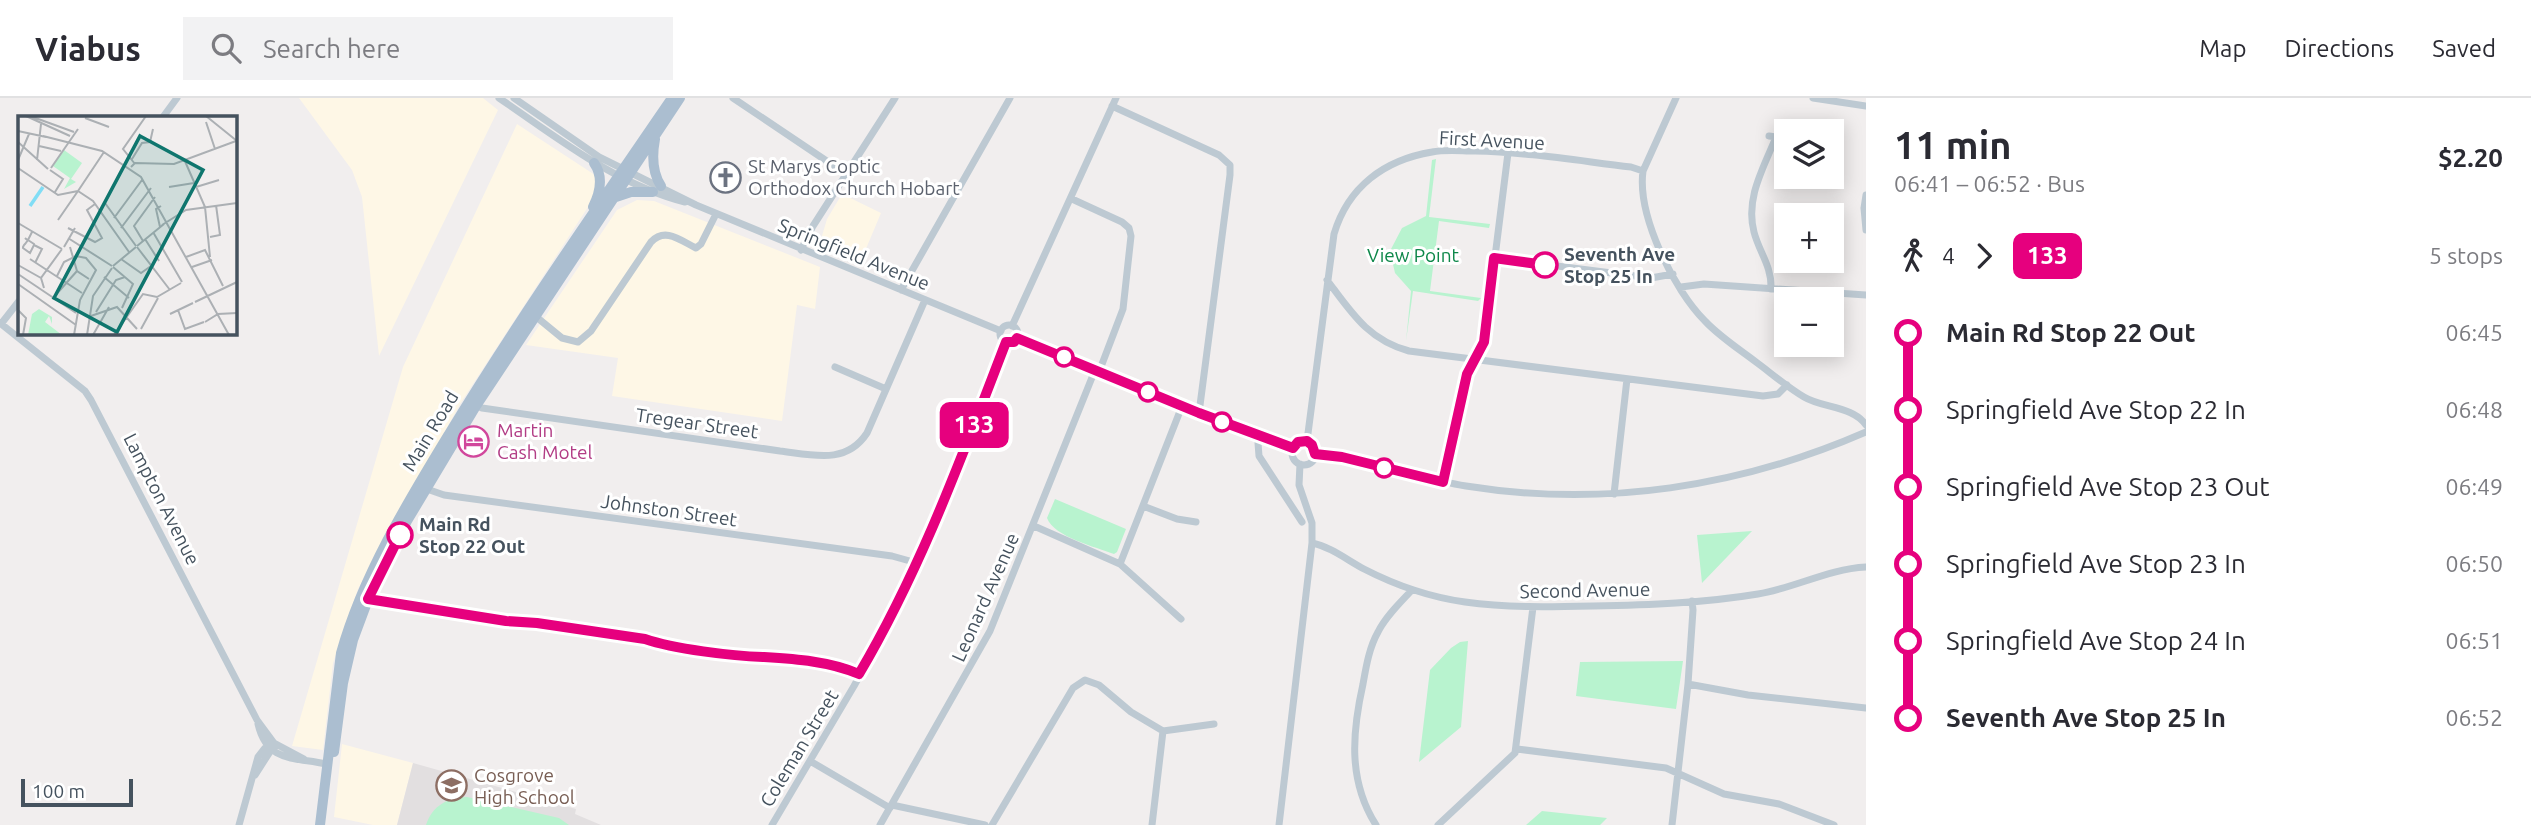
<!DOCTYPE html>
<html lang="en">
<head>
<meta charset="utf-8">
<style>
  body { margin:0; font-family:Ubuntu,sans-serif; background:#f2f2f3; color:#2b2b33; height:100vh; display:flex; flex-direction:column; font-size:26px; white-space:nowrap }
  * { box-sizing:border-box; margin:0 }
  p { font-size:23px; color:#7c7c81 }
  .icon { flex:none; width:38px; height:38px; fill:none; stroke:currentColor; stroke-width:2; stroke-linecap:round; stroke-linejoin:round }
  .map { position:relative; flex:1; overflow:hidden }
  .drawer { display:flex; flex-direction:column; background:#fff; width:665px }
  .drawer>* { flex:none }
  .badge { padding:0 14px; border-radius:10px; font-size:24px; line-height:46px }
  .buttons { position:absolute; left:1774px; top:21px; display:grid; gap:14px }
  .buttons a { display:grid; place-items:center; width:70px; height:70px; border-radius:0px; background:#fff; box-shadow:0 4px 18px #0003; font-size:35px }
  .scale { position:absolute; left:21px; bottom:18px; width:112px; box-sizing:border-box; padding-left:7px; border:4px solid #45525e; border-top:0; font-size:19px; line-height:24px; white-space:nowrap; color:#45525e; -webkit-text-stroke:5px #fff; paint-order:stroke }
  .map>.badge { position:absolute; translate:-50% -50%; box-shadow:0 0 0 4px #fff }
  .legs { display:flex; align-items:center; gap:10px; height:77px; padding:0 28px; font-size:23px }
  .legs p { margin-inline-start:auto }
  .summary { display:flex; align-items:center; justify-content:space-between; height:119px; padding:0 28px }
  h1 { font-size:38px; font-weight:600; line-height:52px }
  ul { padding:0 28px; list-style:none }
  li { display:flex; align-items:center; gap:24px; height:77px; font-size:26px }
  li i { display:grid; place-items:center; width:10px; height:100%; margin:0 9px; background:currentColor }
  li i::after { content:''; width:18px; height:18px; margin:-9px; border:5px solid; border-radius:50%; background:#fff }
  li p { margin-inline-start:auto }
  li:first-child i { background:linear-gradient(#0000 50%,currentColor 0) }
  li:last-child i { background:linear-gradient(currentColor 50%,#0000 0) }
  header { display:flex; align-items:center; gap:42px; box-sizing:border-box; height:98px; padding:0 35px; background:#fff; border-bottom:2px solid #e1e1e2 }
  header strong { font-size:33px }
  nav { display:flex; gap:38px; margin-inline-start:auto; font-size:24px }
  .search { width:490px; height:63px; background:#f2f2f3; display:flex; align-items:center; gap:18px; box-sizing:border-box; padding:0 24px; border-radius:0px; color:#7c7c81; font-size:26px }
  main { display:flex; flex:1; min-height:0 }
  .map>svg:first-child { display:block }
  .commercial { fill:#fef7e6 }
  .education { fill:#e2dfe0 }
  .green { fill:#b8f3cf }
  .lines { fill:none; stroke-linecap:round; stroke-linejoin:round }
  .minor { stroke:#bdc9d2; stroke-width:7 }
  .major { stroke:#abbed0; stroke-width:10 }
  .line-1-casing { stroke:#fff; stroke-width:16 }
  .line-1 { stroke:#e6007e; stroke-width:10 }
  .stop-1-dot { fill:#fff; stroke:#e6007e; stroke-width:3.5 }
  .labels { text-anchor:middle; stroke-width:6; stroke-linejoin:round; paint-order:stroke }
  .street-label { font-size:19px; fill:#45525e; stroke:#fff }
  .worship-label { font-size:19px; fill:#5b616d; stroke:#fff; text-anchor:start }
  .stop-label { font-size:19px; font-weight:bold; fill:#45525e; stroke:#fff; text-anchor:start }
  .park-label { font-size:19px; fill:#0d8749; stroke:#fff }
  .hotel-label { font-size:19px; fill:#b23c85; stroke:#fff; text-anchor:start }
  .education-label { font-size:19px; fill:#785e54; stroke:#fff; text-anchor:start }
  .inset-river { fill:none; stroke:#81ddf5; stroke-width:3.5 }
  .inset-road { fill:none; stroke:#acb0b4; stroke-width:2 }
  .view { fill:#0f766e; fill-opacity:0.15; stroke:#0f766e; stroke-width:3.5 }
  .inset-edge { fill:none; stroke:#45525e; stroke-width:3.5 }
</style>
</head>
<body>
<header>
<strong>Viabus</strong>
<div class="search"><svg class="icon" aria-label="search" viewBox="0 0 24 24"><circle cx="10" cy="10" r="6"/><path d="M15 15l6 6"/></svg>Search here</div>
<nav><a>Map</a><a>Directions</a><a>Saved</a></nav>
</header>
<main>
<div class="map">
<svg width="1866" height="727" viewBox="0 0 1866 727">
  <rect width="100%" height="100%" fill="#f1eeee"/>
  <!-- commercial -->
  <path class="commercial" d="M299,0H483L498,12L379,258L362,99L352,72Z
    M517,26L595,77V90L592,100L588,109L460,306L358,491L333,565L323,652L292,648L403,269Z
    M842,96L881,115L860,165L819,148L827,121Z
    M637,102L654,103L820,169L815,211L797,207L782,323L612,298L618,260L526,247L617,112Z
    M342,646L413,665L397,727H373L334,719Z"/>
  <!-- education -->
  <path class="education" d="M413,665L576,711L575,716L601,727H397Z"/>
  <!-- green -->
  <path class="green" d="M1436,61L1429,119L1490,126L1489,130L1439,123L1430,193L1481,200L1478,203L1413,193L1406,243L1411,193L1395,175L1390,153L1402,130L1426,118L1432,62Z
    M1055,401L1126,431L1117,454L1114,456C1096,449 1054,439 1047,420Z
    M1752,433L1702,485L1697,437Z
    M1468,543L1461,629L1419,664L1430,572L1451,550L1460,544Z
    M1683,563L1676,611L1576,598L1580,564Z
    M467,699L559,720L569,727H426C433,707 447,700 467,699Z
    M1542,713L1607,720L1600,727H1526Z"/>
  <g class="lines">
    <!-- minor -->
    <path class="minor" d="M499,0C558,40 615,86 685,104
      M514,0L599,59L696,107L1001,233
      M733,0L846,76
      M1676,0L1643,73C1637,118 1674,192 1705,223C1720,239 1739,251 1756,264C1771,275 1787,289 1804,299C1822,310 1853,308 1866,327
      M1813,0L1866,8
      M1112,8L1219,57L1230,67V77L1199,315
      M163,19L177,0
      M1769,38L1784,40
      M1866,97L1864,110L1866,132
      M1072,101L1122,124L1129,130L1131,138L1123,211L1099,274
      M801,152L813,128L895,0
      M1495,160L1651,180L1673,176
      M1327,182C1351,214 1368,242 1409,253L1763,298L1778,296L1787,287
      M1681,189L1704,186L1866,197
      M1771,191C1772,168 1759,154 1754,134C1745,100 1764,69 1776,39
      M901,192L1010,0
      M534,217L562,240L578,244L591,233L651,144C665,129 680,142 696,150L701,146L716,116
      M0,225L85,293L91,302L257,622L274,645L304,661
      M1,226L19,203
      M1000 236a9 9 0 1 1 18 0a9 9 0 1 1-18 0Z
      M1012,228L1116,0
      M1017,240L1199,315L1293,350
      M835,269L886,291
      M473,306L482,310L780,353C813,357 846,367 867,335L925,202
      M1260,339L1258,345L1259,358L1302,424
      M1307,343L1334,136C1348,89 1384,62 1432,54C1446,51 1461,53 1475,53C1527,54 1580,63 1631,69L1643,73
      M1292 355a12 12 0 1 1 24 0a12 12 0 1 1-24 0Z
      M1315,357C1366,358 1416,380 1466,388C1603,410 1740,389 1866,334
      M1443,384L1467,276L1485,239L1508,55
      M424,390L444,397L892,458L917,465
      M1614,396L1627,281
      M1143,408L1177,421L1196,424
      M1034,428L1120,466L1181,521
      M1312,445C1331,449 1347,462 1364,471C1397,488 1429,499 1465,504C1508,510 1550,509 1593,508C1648,507 1704,505 1758,496C1795,490 1828,471 1866,469
      M1120,466L1182,308
      M367,500L375,504L506,523L537,525L645,541C674,551 731,558 763,559C796,561 829,563 859,576
      M1688,586L1748,597L1866,610
      M258,626C267,665 295,659 326,666
      M1163,633L1214,626
      M1517,651L1666,670L1724,696L1779,706L1834,727
      M810,663L890,710
      M255,677L273,649
      M892,707L985,727
      M239,727L258,659L265,650L274,645
      M772,727L854,588L897,510L943,409L1006,244
      M880,727L990,533L1095,272
      M992,727L1073,590L1085,582L1099,587L1131,614L1163,633L1152,727
      M1279,727L1312,445V425L1299,387L1300,366
      M1376,727C1348,683 1352,635 1363,586C1366,569 1369,550 1378,534C1386,518 1400,505 1412,492
      M1438,727L1515,655L1533,509
      M1672,727L1688,586L1693,512L1692,503"/>
    <!-- major -->
    <path class="major" d="M655,41C652,57 652,74 661,88
      M616,99L631,94H653
      M593,109C600,95 604,79 594,65
      M334,654L343,585L353,542L372,491L407,423L476,308L680,0
      M320,727L341,555C363,477 407,405 449,336C519,221 596,111 672,0"/>
  </g>
  <g class="lines">
    <defs>
      <path id="line-1" d="M400,437L368,501L506,523L537,525L645,541C674,551 732,558 763,559C795,561 829,563 859,576C921,471 962,358 1006,244H1014L1017,240L1199,315L1293,350L1298,344L1307,343L1312,347L1315,356L1342,359L1443,384L1467,276L1484,244L1494,160L1545,167"/>
    </defs>
    <!-- line-1 casing -->
    <use href="#line-1" class="line-1-casing"/>
    <!-- line-1 -->
    <use href="#line-1" class="line-1"/>
  </g>
  <!-- icons -->
  <defs>
    <symbol id="church-ring" viewBox="-11 -11 22 22"><circle r="9.5" fill="#fff" stroke="#6b7280" stroke-width="1.5"/><path d="M-1.2-6h2.4v3.5h3.3v2.4h-3.3V6h-2.4V-.1h-3.3v-2.4h3.3Z" fill="#6b7280"/></symbol>
    <symbol id="hotel-ring" viewBox="-11 -11 22 22"><circle r="9.5" fill="#fff" stroke="#d1479c" stroke-width="1.5"/><path d="M-6-4.5h1.5V1H6V5H4.5V3h-9V5H-6ZM-4 0a1.8 1.8 0 1 1 3.6 0ZM.5 0V-2.5h3Q6-2.5 6 0Z" fill="#d1479c"/></symbol>
    <symbol id="school-ring" viewBox="-11 -11 22 22"><circle r="9.5" fill="#fff" stroke="#8d6e63" stroke-width="1.5"/><path d="M0-5L7-2L0 1L-7-2ZM-4 1L0 2.5L4 1V4Q0 6-4 4Z" fill="#8d6e63"/></symbol>
  </defs>
  <g fill-rule="evenodd">
    <use href="#church-ring" x="708" y="62" width="35" height="35"/>
    <use href="#hotel-ring" x="456" y="326" width="35" height="35"/>
    <use href="#school-ring" x="434" y="670" width="35" height="35"/>
  </g>
  <!-- markers -->
  <g class="stop-1-dot">
    <circle cx="1545" cy="167" r="12"/>
    <circle cx="1064" cy="259" r="9"/>
    <circle cx="1148" cy="294" r="9"/>
    <circle cx="1222" cy="324" r="9"/>
    <circle cx="1384" cy="370" r="9"/>
    <circle cx="400" cy="437" r="12"/>
  </g>
  <g class="labels">
    <!-- street labels -->
    <g class="street-label">
      <text transform="translate(1492 42) rotate(3)" y="7">First Avenue</text>
      <text transform="translate(854 156) rotate(22)" y="7">Springfield Avenue</text>
      <text transform="translate(697 325) rotate(8)" y="7">Tregear Street</text>
      <text transform="translate(430 333) rotate(-59)" y="7">Main Road</text>
      <text transform="translate(162 401) rotate(63)" y="7">Lampton Avenue</text>
      <text transform="translate(669 412) rotate(8)" y="7">Johnston Street</text>
      <text transform="translate(1585 492) rotate(-1)" y="7">Second Avenue</text>
      <text transform="translate(985 499) rotate(-66)" y="7">Leonard Avenue</text>
      <text transform="translate(799 650) rotate(-59)" y="7">Coleman Street</text>
    </g>
    <!-- worship labels -->
    <g class="worship-label">
      <text x="748" y="75">St Marys Coptic<tspan x="748" dy="22">Orthodox Church Hobart</tspan></text>
    </g>
    <!-- stop labels -->
    <g class="stop-label">
      <text x="1564" y="163">Seventh Ave<tspan x="1564" dy="22">Stop 25 In</tspan></text>
      <text x="419" y="433">Main Rd<tspan x="419" dy="22">Stop 22 Out</tspan></text>
    </g>
    <!-- park labels -->
    <g class="park-label">
      <text x="1413" y="164">View Point</text>
    </g>
    <!-- hotel labels -->
    <g class="hotel-label">
      <text x="497" y="339">Martin<tspan x="497" dy="22">Cash Motel</tspan></text>
    </g>
    <!-- education labels -->
    <g class="education-label">
      <text x="474" y="684">Cosgrove<tspan x="474" dy="22">High School</tspan></text>
    </g>
  </g>
  <!-- overview -->
  <g transform="translate(18 18)">
    <rect width="219" height="219" fill="#f1eeee"/>
    <path d="M46,34L64,47L53,63L58,66L46,73L52,62L35,50ZM21,193L34,201V208L31,200L27,206L44,219H10L14,198Z" fill="#b8f3cf"/>
    <path class="inset-river" d="M12,90L25,71"/>
    <path class="inset-road" d="M8,0L52,20M12,0L56,16M188,0L219,25M67,2L91,11M188,6L197,33M0,15L28,21M25,20L84,35L123,61L211,219M0,26L30,53M21,30L43,35M114,43L124,27L132,26L135,13M166,43L187,91L192,141M0,44L11,18M19,44L23,8M117,48L105,33L128,0M113,51L117,47L156,48L218,25M0,52L40,79L60,75M33,52L60,13M219,53V102M32,54L45,63L37,76M151,71L176,67M178,71L201,64M60,75L75,85L111,136M60,75L86,36M87,87L118,130M96,102L124,64M40,104L60,75M0,107L44,133M144,109L168,94L219,87M142,111L138,93L143,90M50,112L77,126L84,122L69,94L77,88M103,112L133,72M135,116L164,166M192,121L202,119L198,89M7,122L8,123L10,124L16,128V129L12,137L5,132V131L6,129L7,128L10,124L14,116M50,122L94,150M127,123L141,145M125,125L116,110L137,81M16,129L24,133L17,147M119,130L146,108M46,131L57,112M52,131L59,155L71,163M119,131L152,174M168,141L187,134L205,170M12,143L64,177M103,143L123,157L133,150M0,149L23,162M95,150L118,131M95,151L115,168L104,192M174,151L194,144M0,158L58,197M39,160L46,146L58,140L68,142L78,154L62,184L56,219M86,161L111,182M0,168L58,209M26,172L23,162L44,133M35,182L59,155M177,186L219,166M0,194L8,202L5,219M160,194L167,213L186,206M78,196L98,164L107,161M152,198L175,187M70,201L99,191L119,213M187,206L200,198L219,197M123,213L140,182M69,219L75,180L94,152M75,219L91,191M96,219L125,178L139,181L163,167"/>
    <path class="view" d="M122,20L185,54L99,216L36,182Z"/>
    <rect width="219" height="219" class="inset-edge"/>
  </g>
</svg>
<div class="buttons">
<a><svg class="icon" aria-label="layers" viewBox="0 0 24 24"><path d="M12 4l9 5-9 5-9-5zM3 14l9 5 9-5"/></svg></a>
<a>+</a>
<a>−</a>
</div>
<div class="scale">100 m</div>
<b class="badge" style="left:974px;top:327px;background:#e6007e;color:#fff">133</b>
</div>
<section class="drawer">
<div class="summary"><div><h1>11 min</h1><p>06:41 – 06:52 · Bus</p></div><b>$2.20</b></div>
<div class="legs"><svg class="icon" aria-label="walk" viewBox="0 0 24 24"><circle cx="13" cy="4" r="2"/><path d="M13 8l-2 6 4 7M11 14l-3 7M7 12l3-4h3l4 4"/></svg>4<svg class="icon" aria-label="forward" viewBox="0 0 24 24"><path d="M9 5l7 7-7 7"/></svg><b class="badge" style="background:#e6007e;color:#fff">133</b><p>5 stops</p></div>
<ul>
<li><i style="color:#e6007e"></i><b>Main Rd Stop 22 Out</b><p>06:45</p></li>
<li><i style="color:#e6007e"></i><span>Springfield Ave Stop 22 In</span><p>06:48</p></li>
<li><i style="color:#e6007e"></i><span>Springfield Ave Stop 23 Out</span><p>06:49</p></li>
<li><i style="color:#e6007e"></i><span>Springfield Ave Stop 23 In</span><p>06:50</p></li>
<li><i style="color:#e6007e"></i><span>Springfield Ave Stop 24 In</span><p>06:51</p></li>
<li><i style="color:#e6007e"></i><b>Seventh Ave Stop 25 In</b><p>06:52</p></li>
</ul>
</section>
</main>
</body>
</html>
